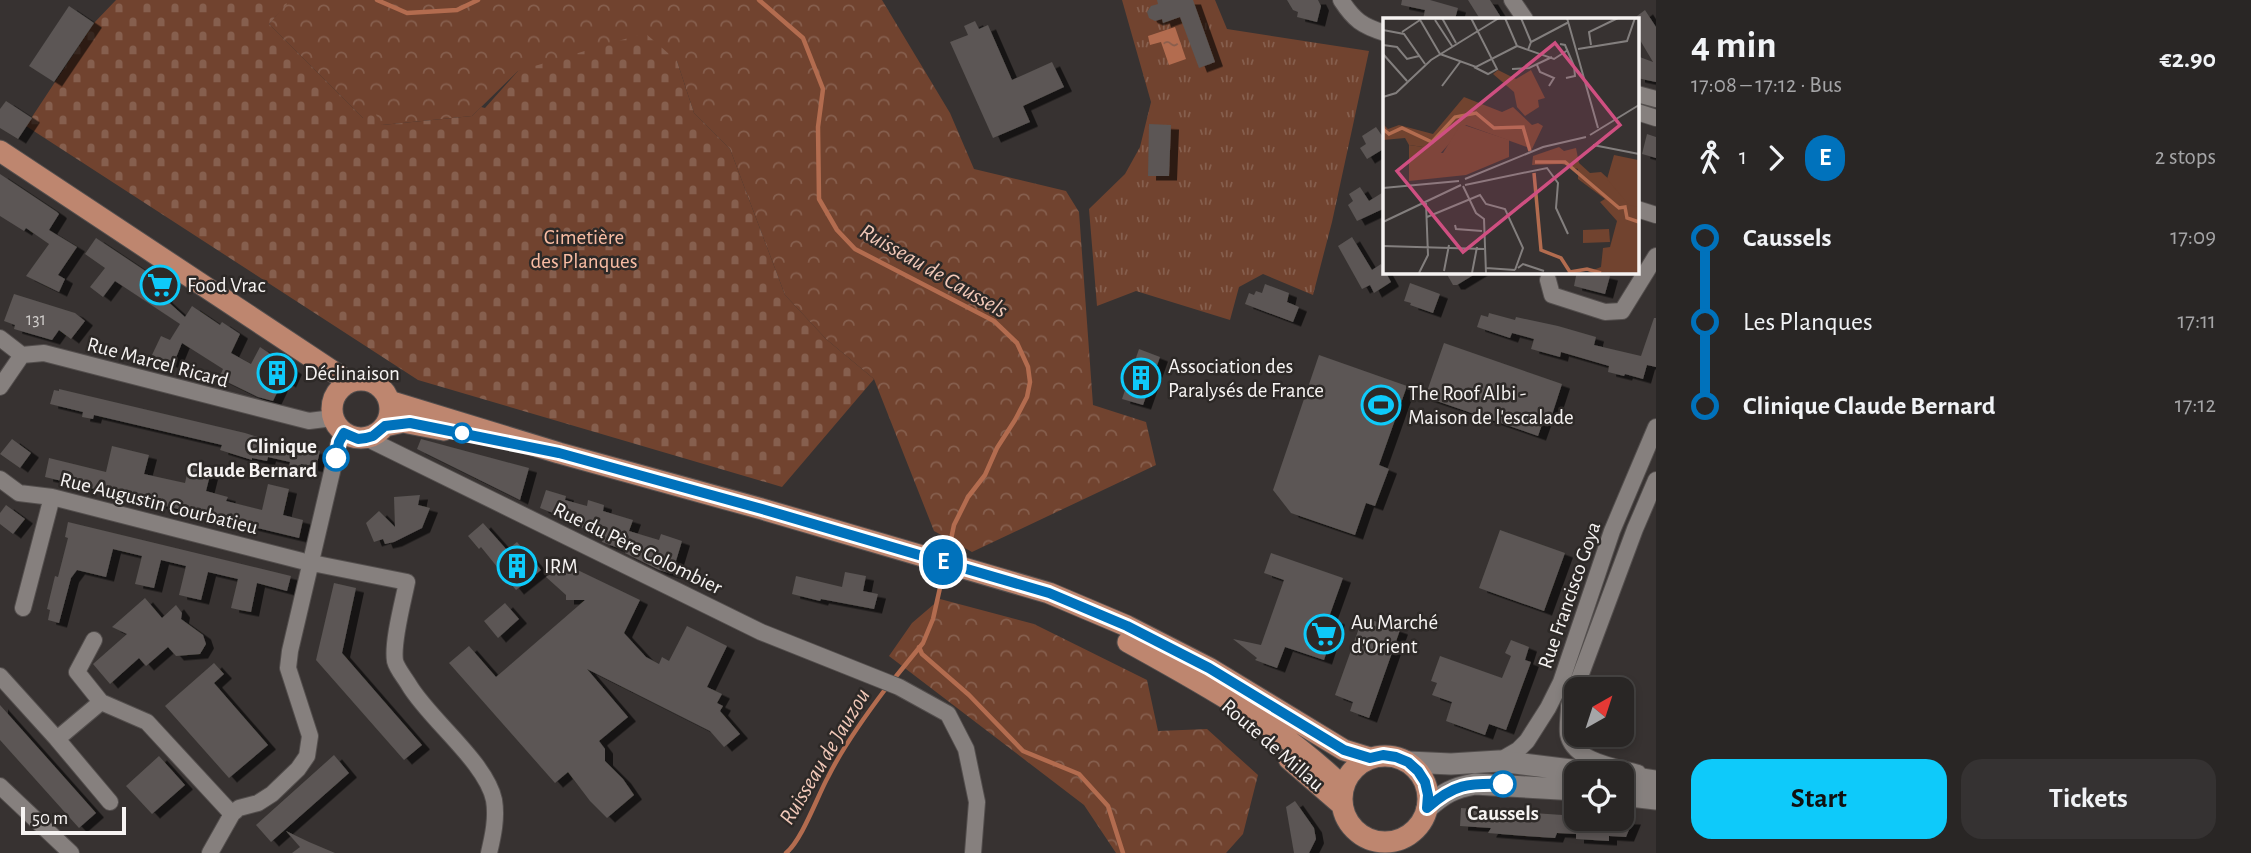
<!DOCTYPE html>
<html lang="en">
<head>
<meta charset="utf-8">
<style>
  body { margin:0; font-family:"Alegreya Sans",sans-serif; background:#353232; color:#f1f3f6; height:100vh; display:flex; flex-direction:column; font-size:26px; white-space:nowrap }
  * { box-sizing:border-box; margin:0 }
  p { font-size:23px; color:#a5a5a7 }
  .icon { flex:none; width:38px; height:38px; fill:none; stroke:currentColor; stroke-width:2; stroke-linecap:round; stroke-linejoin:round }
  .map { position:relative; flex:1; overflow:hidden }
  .side { display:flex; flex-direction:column; background:#292625; width:595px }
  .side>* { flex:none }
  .badge { padding:0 14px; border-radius:23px; font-size:24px; line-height:46px }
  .needle { width:46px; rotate:39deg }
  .controls { position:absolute; left:1564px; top:677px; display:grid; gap:14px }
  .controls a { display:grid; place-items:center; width:70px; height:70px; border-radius:14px; background:#292625; box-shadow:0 4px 10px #0003,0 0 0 2px #454342; font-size:35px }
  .scale { position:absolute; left:21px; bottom:18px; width:105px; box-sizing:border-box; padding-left:7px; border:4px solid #f6f3f2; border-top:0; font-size:19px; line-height:24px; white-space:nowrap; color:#f6f3f2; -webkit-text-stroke:5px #2d2927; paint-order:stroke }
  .map>.badge { position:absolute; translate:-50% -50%; box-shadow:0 0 0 4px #fff }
  .legs { display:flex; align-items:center; gap:10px; height:77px; padding:0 35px; font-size:23px }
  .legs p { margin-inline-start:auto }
  .head { display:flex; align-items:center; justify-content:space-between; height:119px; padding:0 35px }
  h1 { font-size:38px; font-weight:600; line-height:52px }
  .primary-button { display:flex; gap:14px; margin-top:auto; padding:14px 35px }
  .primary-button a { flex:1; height:80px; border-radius:21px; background:#0ecafa; color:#111; font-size:28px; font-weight:600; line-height:80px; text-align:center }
  .primary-button a+a { background:#353232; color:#f1f3f6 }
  ul { padding:0 35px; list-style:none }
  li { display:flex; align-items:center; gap:24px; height:84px; font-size:26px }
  li i { display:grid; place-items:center; width:10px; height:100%; margin:0 9px; background:currentColor }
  li i::after { content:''; width:18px; height:18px; margin:-9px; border:5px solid; border-radius:50%; background:#292625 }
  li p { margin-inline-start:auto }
  li:first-child i { background:linear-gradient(#0000 50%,currentColor 0) }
  li:last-child i { background:linear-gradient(currentColor 50%,#0000 0) }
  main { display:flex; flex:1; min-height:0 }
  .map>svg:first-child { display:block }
  .grass { fill:url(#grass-tufts) }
  .forest { fill:url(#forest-crowns) }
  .cemetery { fill:url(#cemetery-stones) }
  .water { fill:url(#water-ripples) }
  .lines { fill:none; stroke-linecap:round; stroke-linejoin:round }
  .stream { stroke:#b36c4f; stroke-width:4.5 }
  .building { fill:#5b5654; filter:url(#shadow) }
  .minor-casing { stroke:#534e4d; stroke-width:18 }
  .secondary-casing { stroke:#534e4d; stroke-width:23 }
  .primary-casing { stroke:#534e4d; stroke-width:23 }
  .minor { stroke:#86807e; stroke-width:16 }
  .secondary { stroke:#86807e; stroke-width:21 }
  .primary { stroke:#be866f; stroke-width:21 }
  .line-1-casing { stroke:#fff; stroke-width:16 }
  .line-1 { stroke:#0072bc; stroke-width:10 }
  .stop-1-dot { fill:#fff; stroke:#0072bc; stroke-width:3.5 }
  .labels { text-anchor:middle; stroke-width:5; stroke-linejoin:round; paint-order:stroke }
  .number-label { font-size:18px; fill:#cfccca }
  .park-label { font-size:21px; fill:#f9bda4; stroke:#2d2927 }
  .poi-label { font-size:21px; fill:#f6f3f2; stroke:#2d2927; text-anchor:start }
  .street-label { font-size:21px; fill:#f6f3f2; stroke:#2d2927 }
  .stop-label { font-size:21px; font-weight:bold; fill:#f6f3f2; stroke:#2d2927; text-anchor:end }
  .water-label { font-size:23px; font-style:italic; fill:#f1c8b8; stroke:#2d2927 }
  .inset-river { fill:none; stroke:#b36c4f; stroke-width:3.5 }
  .inset-road { fill:none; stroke:#837f7e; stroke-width:2 }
  .view { fill:#cf4f81; fill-opacity:0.15; stroke:#cf4f81; stroke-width:3.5 }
  .inset-edge { fill:none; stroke:#f6f3f2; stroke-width:3.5 }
</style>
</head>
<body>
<main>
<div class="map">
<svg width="1656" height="853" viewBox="0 0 1656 853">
  <defs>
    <pattern id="grass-tufts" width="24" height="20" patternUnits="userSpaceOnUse" patternTransform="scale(1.75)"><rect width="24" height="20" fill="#71432f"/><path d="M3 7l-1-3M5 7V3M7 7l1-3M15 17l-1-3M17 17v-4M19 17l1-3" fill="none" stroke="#865f4e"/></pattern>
    <pattern id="forest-crowns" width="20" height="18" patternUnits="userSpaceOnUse" patternTransform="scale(1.75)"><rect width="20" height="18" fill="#71432f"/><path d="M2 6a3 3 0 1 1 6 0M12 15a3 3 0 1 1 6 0" fill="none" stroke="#865f4e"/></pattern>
    <pattern id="cemetery-stones" width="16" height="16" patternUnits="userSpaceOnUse" patternTransform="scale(1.75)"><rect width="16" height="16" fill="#71432f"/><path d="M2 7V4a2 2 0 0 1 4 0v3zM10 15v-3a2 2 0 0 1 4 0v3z" fill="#865f4e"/></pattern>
    <pattern id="water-ripples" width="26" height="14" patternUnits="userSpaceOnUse" patternTransform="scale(1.75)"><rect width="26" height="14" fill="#b36c4f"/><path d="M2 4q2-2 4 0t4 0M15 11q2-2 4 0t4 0" fill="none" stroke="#895e4d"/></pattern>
    <filter id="shadow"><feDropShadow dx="8" dy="4.5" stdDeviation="0" flood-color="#0009"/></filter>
  </defs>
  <rect width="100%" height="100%" fill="#373231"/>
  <!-- grass -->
  <path class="grass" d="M1122,0H1215L1227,29L1369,51L1332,222L1313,295L1263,274L1239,287L1230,320L1136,291L1097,306L1089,209L1125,174L1140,147L1151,102Z"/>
  <!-- forest -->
  <path class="forest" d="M287,0H882L950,113L974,169L1066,191L1079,212L1093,405L1146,422L1156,465L972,552L934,531L874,379L826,339L785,295L730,149L694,113L677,61L518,71L472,116L382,125L363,118L269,24L286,4Z
    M940,599L1034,624L1147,680L1158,731L1207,729L1258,775L1243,834L1226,853H1116L1084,805L889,656L912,623Z"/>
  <!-- cemetery -->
  <path class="cemetery" d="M116,0H287V4L269,24L363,118L371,113H375L382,125L472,116L481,107L485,108L518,71L645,33L677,61L694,113L730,149L785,295L826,339L874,379L782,487L418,380L26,126L94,23Z"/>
  <!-- water -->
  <path class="water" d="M1175,27L1186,59L1169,65L1161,42L1150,45L1148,36Z"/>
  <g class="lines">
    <!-- stream -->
    <path class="stream" d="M377,0L407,13L457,10L478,0
      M759,0L803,38L823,89L818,127L819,199L837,230L855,249L994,321L1017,343L1028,367L1030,382L1027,397L1015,420L997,448L985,475L968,497L954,525L947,558
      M919,647L922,654L969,695L1023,751L1079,774L1108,806L1123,853
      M893,680L923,643L933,619L944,570
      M786,853C802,840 817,797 828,777C844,745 865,716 887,687"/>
  </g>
  <!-- building -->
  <path class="building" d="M1157,0H1193L1215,62L1199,68L1180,17L1163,23L1162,19L1155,21L1149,18L1147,12L1151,6L1158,4Z
    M1287,0H1318L1321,6L1317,22L1297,17L1298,12L1293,10Z
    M1402,0H1430L1458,8L1455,19H1423L1425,10L1401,5Z
    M1468,0H1490L1502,19H1480Z
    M69,6L94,23L54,82L29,66Z
    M1645,10L1656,27V82L1637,78V56L1653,62L1637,35V16Z
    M975,21L979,29L988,25L1012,80L1052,62L1064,87L1023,106L1030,122L993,138L950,42L968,35L964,26Z
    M6,101L32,118L18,139L0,128V109Z
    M1149,124L1171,125L1169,176H1148Z
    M1376,127L1385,140V148L1367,159L1360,148L1366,144L1362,136Z
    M1647,134L1656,137V158L1642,154Z
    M0,174L57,212L59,214L49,230L77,247L58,275L65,279L59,292L26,276L49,244L26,228L24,231L0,216Z
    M1360,187L1369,201L1385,191V208L1357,221L1348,205L1353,201L1349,194Z
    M1352,237L1372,270L1381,264L1391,282L1374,293L1370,285L1362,289L1338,246Z
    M96,238L171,288L164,298L185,317L192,306L220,325L222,322L240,334L231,353L251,364L260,347L294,370L288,383L283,380L273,401L258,397L219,378L223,369L182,343L173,365L152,355L161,336L170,340L180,324L115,281L103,297L90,287L105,268L85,254Z
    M1445,271H1480L1457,285H1453Z
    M1577,271H1590L1610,276L1605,294L1574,286Z
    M1410,283L1440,294L1433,313L1410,305L1411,303L1404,301Z
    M1265,284L1289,293L1287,302L1299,307L1293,322L1245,304L1249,293L1254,295L1256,291L1262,293Z
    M14,294L75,313L85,321L71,339L59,330L52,340L14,329L15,325L4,321Z
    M1489,313L1515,320L1516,317L1558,326L1596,337L1594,345L1641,356L1654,318H1656V367L1647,365L1643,379L1625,374L1624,376L1608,372L1609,366L1561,352L1560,357L1531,349L1534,339L1512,333L1510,338L1477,327L1481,315L1488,317Z
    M1444,343L1562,384L1550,421L1544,419L1538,436L1425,397Z
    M1139,349L1160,357L1143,405L1122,399Z
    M1319,355L1407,386L1379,465L1389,469L1375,506L1366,503L1355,535L1291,513L1273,490Z
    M59,389L245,433L280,444V442L320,451L316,468L301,464L300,469L289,467L290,462L268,457L267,461L252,458V460L220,450L222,445L94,415L93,419L82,417L83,412L50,404L54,390L59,391Z
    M12,439L31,453L20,468L0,454Z
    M421,439L529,468L520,500L417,449Z
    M112,446L149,455L144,474L185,483L189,465L211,471L206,491L228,497L226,501L262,510L268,484L289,489L283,515L303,520L299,538L45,477L49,458L106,472Z
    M546,490L566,496L565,500L587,506L588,500L604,505L603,511L633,520L629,531L659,540L661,534L682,541L672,574L659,570L625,553L626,551L602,542L604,534L580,527L581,524L540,508Z
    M420,495L418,505L430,508L422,528L394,542L385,544L383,539L374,542L366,523L379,511L395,527L394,497Z
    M6,505L25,519L13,534L0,524V513Z
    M68,522L291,576L287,591L257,583L251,612L240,610L231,608L238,579L208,572L201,600L192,598L179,595L186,566L161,560L154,588L135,584L142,556L113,549L106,577L77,570L71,578L59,623L48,620L50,610L47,609L55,576L58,577L68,538L65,537Z
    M483,523L507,550L517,542L541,570L516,590L481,547L479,549L468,536Z
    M1500,530L1565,553L1544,611L1479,588Z
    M1271,553L1343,578L1329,617L1337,620L1324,660L1285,647L1277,668L1255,660L1257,658L1233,639L1261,645L1284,580L1264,573Z
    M563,563L640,600L624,633L646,657L659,664L662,657L669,661L687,626L727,646L707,687L722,694L717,703L723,706L720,711L740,734L724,747L710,731L587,669L628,717L599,741L605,749V761L623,779L634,795L607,818L590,801L568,772L555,783L449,663L469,646L496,677L585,600H566V595L546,577Z
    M845,572L866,576L863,591L878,594L874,609L821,599L820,601L792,594L796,576L842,587Z
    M334,583L356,588L342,653L422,745L404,760L316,660Z
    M145,598L162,618L176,605L182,613L181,619L203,635L206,644L200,654L176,656L168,647L146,666L139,658L110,684L93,664L127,634L112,627Z
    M505,603L519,619L498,638L484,621Z
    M1363,617L1400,630L1369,718L1350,711L1353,702L1335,695Z
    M1511,640L1529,647L1525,660L1531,662L1506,730L1489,724L1485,735L1446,721L1452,702L1432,695L1437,683L1431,681L1440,656L1502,678L1511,656L1505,653Z
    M214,663L224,674L214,683L268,745L229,778L165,706Z
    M0,705L96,813L79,828L0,740Z
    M334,755L349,773L271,842L256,825Z
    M159,756L185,785L152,814L126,786Z
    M1295,801L1314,828L1316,839L1309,853H1294L1286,807Z
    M1461,808L1577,816V819L1633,820L1626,837L1609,836V841L1576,839V834L1557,833L1555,838L1525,836L1488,833L1491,828L1460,826Z
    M286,831L309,842L335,853H292L300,847Z"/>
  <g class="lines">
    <defs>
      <path id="minor" d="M1341,0C1354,20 1362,26 1385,33
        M1512,0L1525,19
        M1637,94L1656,99
        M1637,112L1656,118
        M1637,209L1656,215
        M1548,280L1552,295L1605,312L1622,311L1656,256
        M0,338L22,355L44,353L309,421L333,418
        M0,387L22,355
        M366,438L761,632L899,687L948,714L966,749L977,802L973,853
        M0,479L19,493L52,497L302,561L407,582C403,602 392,642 395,661C397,669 405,678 409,685C429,719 486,762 494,800C497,818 493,836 489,853
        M23,608L52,497
        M94,640L77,672L101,702L147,722L232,814
        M0,676L57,739
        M101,702L57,739L110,802
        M1499,761L1518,750L1527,741L1548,708L1561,682L1612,531L1656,427
        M1638,773C1616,767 1573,761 1568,734C1567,725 1569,714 1569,706L1635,529L1656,480
        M0,786L71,853
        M210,853L232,814L239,808L258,803L272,794L298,769L307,756L310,736L288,668L290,651L339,442L344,433"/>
      <path id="secondary" d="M1408,762L1451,764L1499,761L1603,774
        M1622,776L1656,781
        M1622,795L1656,799
        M1427,808C1444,793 1453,788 1475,784L1577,790"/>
      <path id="primary" d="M0,151L349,382
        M332 409a29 29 0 1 1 58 0a29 29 0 1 1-58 0Z
        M389,401L559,453L762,509L1049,593L1127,626L1209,668L1344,750L1370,758
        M385,426L403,422L444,430
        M1128,642C1204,684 1281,726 1343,787
        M1342 799a43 43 0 1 1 86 0a43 43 0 1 1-86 0Z
        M1289,759L1341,804"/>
    </defs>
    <!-- minor casing -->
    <use href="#minor" class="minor-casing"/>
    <!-- secondary casing -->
    <use href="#secondary" class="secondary-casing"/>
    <!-- primary casing -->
    <use href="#primary" class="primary-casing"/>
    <!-- minor -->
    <use href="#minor" class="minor"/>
    <!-- secondary -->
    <use href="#secondary" class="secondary"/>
    <!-- primary -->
    <use href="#primary" class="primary"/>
  </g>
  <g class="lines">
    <defs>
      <path id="line-1" d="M336,458L339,442L344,433L358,439L366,438L373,436L385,426L410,423L559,453L762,509L1049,593L1127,626L1209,668L1344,750L1370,758L1383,755L1396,757L1408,762L1418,771L1425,782L1428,795L1427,808C1454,784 1468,783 1503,784"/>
    </defs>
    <!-- line-1 casing -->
    <use href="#line-1" class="line-1-casing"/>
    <!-- line-1 -->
    <use href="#line-1" class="line-1"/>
  </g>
  <!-- icons -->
  <defs>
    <symbol id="supermarket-ring" viewBox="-11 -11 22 22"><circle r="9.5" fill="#2d2927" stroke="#0ecafa" stroke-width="1.5"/><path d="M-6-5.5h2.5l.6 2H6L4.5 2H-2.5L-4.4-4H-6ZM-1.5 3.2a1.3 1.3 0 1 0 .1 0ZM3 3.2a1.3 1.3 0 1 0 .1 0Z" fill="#0ecafa"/></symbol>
    <symbol id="building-ring" viewBox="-11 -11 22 22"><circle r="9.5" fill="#2d2927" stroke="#0ecafa" stroke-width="1.5"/><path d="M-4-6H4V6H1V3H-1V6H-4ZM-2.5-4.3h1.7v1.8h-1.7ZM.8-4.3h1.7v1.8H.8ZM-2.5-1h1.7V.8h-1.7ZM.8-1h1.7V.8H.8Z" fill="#0ecafa"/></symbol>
    <symbol id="stadium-ring" viewBox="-11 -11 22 22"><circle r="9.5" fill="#2d2927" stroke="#0ecafa" stroke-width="1.5"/><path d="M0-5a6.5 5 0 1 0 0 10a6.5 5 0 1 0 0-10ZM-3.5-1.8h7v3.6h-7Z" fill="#0ecafa"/></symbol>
  </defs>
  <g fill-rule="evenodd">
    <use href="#supermarket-ring" x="138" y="263" width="44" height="44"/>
    <use href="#building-ring" x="255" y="351" width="44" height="44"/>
    <use href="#building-ring" x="1119" y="356" width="44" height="44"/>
    <use href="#stadium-ring" x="1359" y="383" width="44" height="44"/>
    <use href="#building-ring" x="495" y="544" width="44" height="44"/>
    <use href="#supermarket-ring" x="1302" y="612" width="44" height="44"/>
  </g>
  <!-- markers -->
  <g class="stop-1-dot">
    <circle cx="462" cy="433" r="9"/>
    <circle cx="336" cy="458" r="12"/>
    <circle cx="1503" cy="784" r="12"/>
  </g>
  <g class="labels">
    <!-- number labels -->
    <g class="number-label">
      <text x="36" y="325">131</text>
    </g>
    <!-- park labels -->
    <g class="park-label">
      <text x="584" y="244">Cimetière<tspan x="584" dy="24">des Planques</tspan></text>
    </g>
    <!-- poi labels -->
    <g class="poi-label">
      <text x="187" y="292">Food Vrac</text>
      <text x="1168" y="373">Association des<tspan x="1168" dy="24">Paralysés de France</tspan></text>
      <text x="304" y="380">Déclinaison</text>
      <text x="1408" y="400">The Roof Albi -<tspan x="1408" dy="24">Maison de l'escalade</tspan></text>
      <text x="544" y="573">IRM</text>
      <text x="1351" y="629">Au Marché<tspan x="1351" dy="24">d'Orient</tspan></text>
    </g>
    <!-- street labels -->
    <g class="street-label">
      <text transform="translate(158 362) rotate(15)" y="7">Rue Marcel Ricard</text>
      <text transform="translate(159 503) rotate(14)" y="7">Rue Augustin Courbatieu</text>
      <text transform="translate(638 548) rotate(26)" y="7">Rue du Père Colombier</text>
      <text transform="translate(1569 595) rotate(-71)" y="7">Rue Francisco Goya</text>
      <text transform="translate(1273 745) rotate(41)" y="7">Route de Millau</text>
    </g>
    <!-- stop labels -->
    <g class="stop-label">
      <text x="317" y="453">Clinique<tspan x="317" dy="24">Claude Bernard</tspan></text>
      <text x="1503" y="820" text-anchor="middle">Caussels</text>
    </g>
    <!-- water labels -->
    <g class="water-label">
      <text transform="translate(934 270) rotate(30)" y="8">Ruisseau de Caussels</text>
      <text transform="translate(824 756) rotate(-59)" y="8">Ruisseau de Jauzou</text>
    </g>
  </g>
  <!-- overview -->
  <g transform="translate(1383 18)">
    <rect width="256" height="256" fill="#373231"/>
    <path d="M115,52L133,61L148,52L162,80L155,82L156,89L142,98L134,89L131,74L110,56Z" fill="#71432f"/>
    <path d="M81,79L119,94L130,89L149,107L155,105L160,108L149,131L83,107L57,136L41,135L40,129L26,127L22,120L0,122V106L5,111L16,107L50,116ZM176,129L181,133L193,130L196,145L207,155L218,154L255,188V255L205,254L218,249L220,230L227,229L234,203L217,184L222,181L195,161V151L179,146L149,147L150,138Z" fill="#71432f"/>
    <path d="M78,106L126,122V139L83,157L26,163V127L40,129L42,135H60ZM231,137L255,142V189L246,187L224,161Z" fill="#71432f"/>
    <path d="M226,211L227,224L200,225V212Z" fill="#71432f"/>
    <path class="inset-river" d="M0,111L6,116L19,110L49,124L72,99L93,95L111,110L140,109L147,133M152,144H182L236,190L242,189L244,200L256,204M151,155L158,232L178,240L187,254L204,251L218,255"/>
    <path class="inset-road" d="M36,0L57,36M59,0L73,25M88,0L114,51L105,56L91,49M122,0L134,28L171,41L185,32M138,0L148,24M184,0L215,110M52,2L69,28M0,12L21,16L42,46M19,14L37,2M177,26L182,27L191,48L192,58L183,60M0,27L14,29L24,41L36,38M208,27L206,14L235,0M195,31L244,23L252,0M145,32L148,24L186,4M0,36L24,63M57,36L93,49L134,28M154,47L157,54L171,60L166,68M129,51L146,50L169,39M59,68L77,44M0,79L13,75L48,42L116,0M207,117L256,87M210,127L256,136M82,161L160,129L203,119M82,167L164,150L175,165L173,190L185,216M80,168L93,195L101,201L103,255M0,170L76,163M44,199L97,177L103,186L122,191L140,230L132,252M0,204L78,167M72,207L73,211L99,213M0,228L101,231M103,250L132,252M135,250L140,246L161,253M61,253L66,227M36,255L45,237L43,185M89,255L94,229"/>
    <path class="view" d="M172,25L237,107L80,234L14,153Z"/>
    <rect width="256" height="256" class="inset-edge"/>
  </g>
</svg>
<div class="controls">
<a><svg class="needle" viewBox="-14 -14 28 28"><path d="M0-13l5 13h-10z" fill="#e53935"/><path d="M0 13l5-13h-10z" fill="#a5a5a7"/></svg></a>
<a><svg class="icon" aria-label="locate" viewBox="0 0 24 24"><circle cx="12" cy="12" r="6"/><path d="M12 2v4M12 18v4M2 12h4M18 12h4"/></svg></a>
</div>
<div class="scale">50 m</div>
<b class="badge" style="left:943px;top:562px;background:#0072bc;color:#fff">E</b>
</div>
<section class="side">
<div class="head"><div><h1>4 min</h1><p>17:08 – 17:12 · Bus</p></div><b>€2.90</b></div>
<div class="legs"><svg class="icon" aria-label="walk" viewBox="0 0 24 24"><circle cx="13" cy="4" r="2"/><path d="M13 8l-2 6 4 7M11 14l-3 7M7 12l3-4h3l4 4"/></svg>1<svg class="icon" aria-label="forward" viewBox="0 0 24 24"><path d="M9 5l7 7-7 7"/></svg><b class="badge" style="background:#0072bc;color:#fff">E</b><p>2 stops</p></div>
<ul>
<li><i style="color:#0072bc"></i><b>Caussels</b><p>17:09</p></li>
<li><i style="color:#0072bc"></i><span>Les Planques</span><p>17:11</p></li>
<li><i style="color:#0072bc"></i><b>Clinique Claude Bernard</b><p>17:12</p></li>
</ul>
<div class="primary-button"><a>Start</a><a>Tickets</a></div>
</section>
</main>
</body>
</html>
